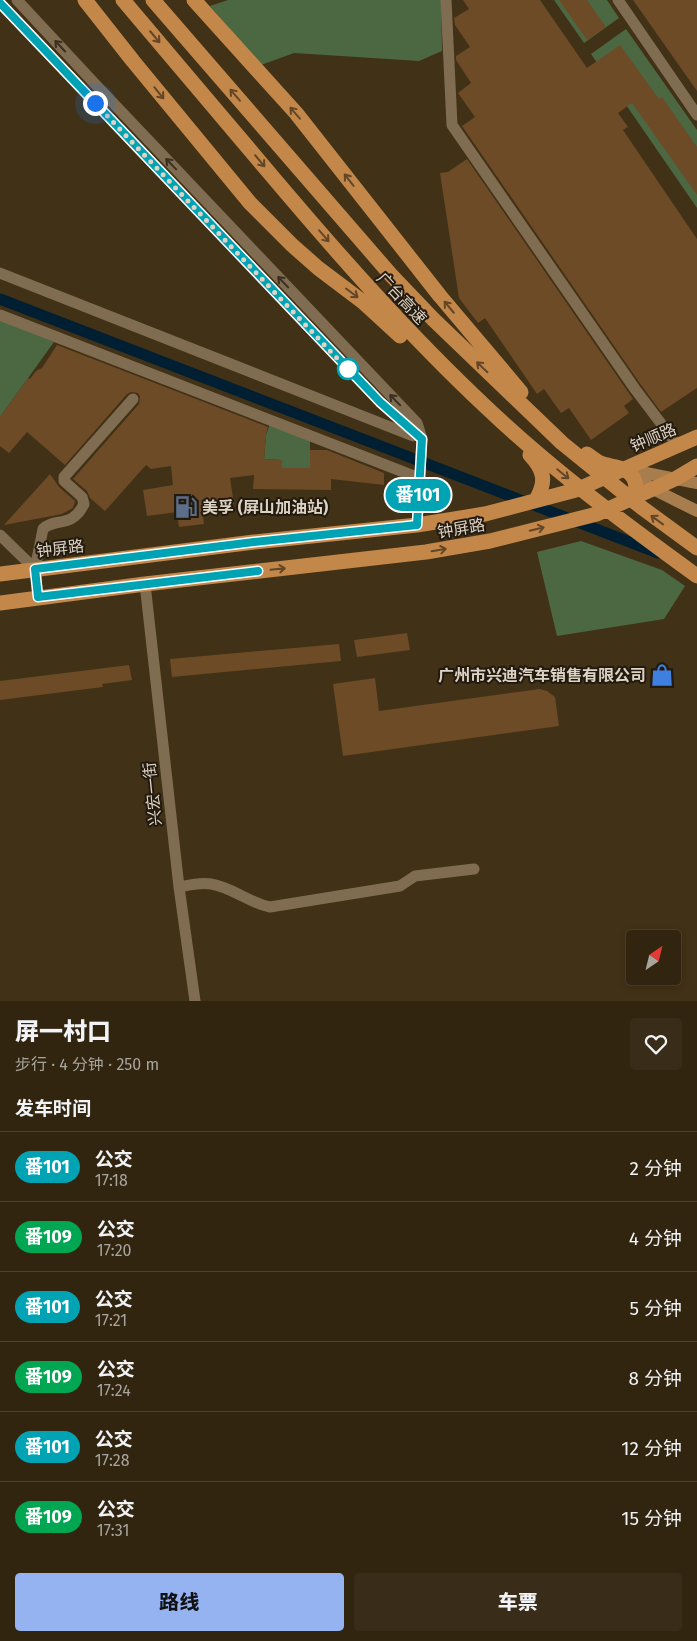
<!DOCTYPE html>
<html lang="zh">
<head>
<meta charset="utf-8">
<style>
  body { margin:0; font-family:"Fira Sans","Noto Sans SC",sans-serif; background:#392d19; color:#f1f3f6; height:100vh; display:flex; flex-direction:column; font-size:19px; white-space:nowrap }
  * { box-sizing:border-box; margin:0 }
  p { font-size:16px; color:#a8a59f }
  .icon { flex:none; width:28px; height:28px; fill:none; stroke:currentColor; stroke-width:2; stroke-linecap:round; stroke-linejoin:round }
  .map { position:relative; height:1001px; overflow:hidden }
  .details { display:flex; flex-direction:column; background:#312510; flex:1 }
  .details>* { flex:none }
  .badge { padding:0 10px; border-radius:16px; font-size:18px; line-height:32px }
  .needle { width:32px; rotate:35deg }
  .controls { position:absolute; left:626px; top:930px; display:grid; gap:10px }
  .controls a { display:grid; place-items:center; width:55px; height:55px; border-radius:5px; background:#312510; box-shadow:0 2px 8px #0003,0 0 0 1px #4c4230; font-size:25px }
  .you { position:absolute; width:25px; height:25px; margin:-12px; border:4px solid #fff; border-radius:50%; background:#1a73e8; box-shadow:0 0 0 8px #1a73e833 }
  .map>.badge { position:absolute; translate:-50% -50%; box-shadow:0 0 0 2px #fff }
  h2 { padding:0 15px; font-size:19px; line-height:45px }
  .round { display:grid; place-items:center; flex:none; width:52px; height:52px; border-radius:5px; background:#392d19 }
  .summary { display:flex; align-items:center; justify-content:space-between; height:85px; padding:0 15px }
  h1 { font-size:24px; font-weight:800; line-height:38px }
  .button { display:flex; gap:10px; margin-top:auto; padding:10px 15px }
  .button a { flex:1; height:58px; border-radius:5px; background:#95b2f1; color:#111; font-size:20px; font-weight:800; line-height:58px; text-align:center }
  .button a+a { background:#392d19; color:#f1f3f6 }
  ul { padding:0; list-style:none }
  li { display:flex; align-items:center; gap:15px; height:70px; padding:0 15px; border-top:1px solid #4c4230 }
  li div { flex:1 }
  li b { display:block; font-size:19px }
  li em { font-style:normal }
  li .badge { min-width:55px; font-weight:700; text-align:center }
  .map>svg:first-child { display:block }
  .green { fill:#4c6842 }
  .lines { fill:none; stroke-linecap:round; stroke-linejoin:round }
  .canal { stroke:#001f33; stroke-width:11 }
  .building { fill:#6d4b26 }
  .minor { stroke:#806d51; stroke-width:11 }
  .major { stroke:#a87d4d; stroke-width:12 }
  .highway { stroke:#c3874a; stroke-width:15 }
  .oneway { stroke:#624627 }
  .oneway2 { stroke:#3a2f20 }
  .line-casing { stroke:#fff; stroke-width:11 }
  .line { stroke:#00a3b4; stroke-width:8 }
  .walk { stroke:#ddd2c3; stroke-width:5; stroke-dasharray:0 9 }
  .stop-dot { fill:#fff; stroke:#00a3b4; stroke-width:2.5 }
  .labels { text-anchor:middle; stroke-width:4; stroke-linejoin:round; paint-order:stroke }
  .street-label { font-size:16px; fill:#ddd2c3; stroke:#221a0f }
  .poi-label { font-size:16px; font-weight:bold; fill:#ddd2c3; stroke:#221a0f; text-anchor:start }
</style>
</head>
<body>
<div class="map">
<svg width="697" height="1001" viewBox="0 0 697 1001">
  <rect width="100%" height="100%" fill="#413116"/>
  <!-- green -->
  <path class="green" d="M228,0H441L442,51L419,61L294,53L261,65L210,6Z
    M554,0H607L619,18L584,43Z
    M626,29L697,130V208L591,54Z
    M0,319L54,342L0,417Z
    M270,424L310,440V468H282V460L264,459L266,435Z
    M581,541L662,570L685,586L664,619L557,636L537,552Z"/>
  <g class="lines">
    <!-- canal -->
    <path class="canal" d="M0,299L658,553"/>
  </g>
  <!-- building -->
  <path class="building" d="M463,0H540L587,68L620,45L659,99L662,97L697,147V195L632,103L618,113L628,127L623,130L697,239V388L661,412L641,385L462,126L475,117L458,93L471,83L456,60V56L470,47L455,25L454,18L469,9Z
    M559,0H587L606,27L587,40Z
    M633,0H697V91Z
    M467,159L633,399L624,406L629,413L591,440L569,408L561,413L544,389L537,394L485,318L478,323L459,298L440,173L448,172Z
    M57,345L268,427L266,435L264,459L282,460V468H310V450H327L384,473V485L331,479V490L253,489L254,475L230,478L234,504L202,508L204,524L179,527L177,512L147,516L143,490L173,485L171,466L151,469L146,465L105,511L90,498L87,491L73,479L139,404L140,397L138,393L131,392L127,394L65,465L27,432L9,453L0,446V417L28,378L30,379L36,371L42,368Z
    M50,474L59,487L75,501L73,508L62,514L4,525Z
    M407,633L410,650L357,657L354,640Z
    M339,644L341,661L172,677L170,659Z
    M129,665L132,680L102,684L103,687L0,700V681Z
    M375,678L379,711L540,689L547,691L555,697L559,726L343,756L333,684Z"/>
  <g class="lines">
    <!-- minor -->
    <path class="minor" d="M17,0L96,85L417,423L422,439L417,525
      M446,0L452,125L635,389L678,446
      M618,0L697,115
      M0,3L380,402L422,439
      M0,273L413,436
      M0,315L419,478
      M0,535L35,569
      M145,584L179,887L195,1001
      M38,597L35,569L43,529C55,517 72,529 84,504L82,497L64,481V477L133,399
      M179,887C189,885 201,882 211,884C232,887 249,903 270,907L400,886L415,876L474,869"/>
    <!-- major -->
    <path class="major" d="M631,470L697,483
      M630,473L653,489L697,511"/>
    <!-- highway -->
    <path class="highway" d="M85,0L133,61L250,203L292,245L318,268L363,302L400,336
      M123,0C171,56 218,113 266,169C336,252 407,333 486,407C551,469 624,523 697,576
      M153,0L391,275L433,319L562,443L641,507L697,548
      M194,0L296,113L440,296L521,392
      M587,454C591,457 595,460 600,463C607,466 616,466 623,469C636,475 639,487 632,498
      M530,455C544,470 547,481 536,500
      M0,574L254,542L417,525L485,514L576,490L697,437
      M0,603L145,584L426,552L490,541L597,514L675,479L697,466"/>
  </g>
  <!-- one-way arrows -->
  <defs><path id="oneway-shaft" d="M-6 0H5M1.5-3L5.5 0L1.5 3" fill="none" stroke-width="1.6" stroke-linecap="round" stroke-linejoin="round" transform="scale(1.25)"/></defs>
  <g class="oneway">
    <use href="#oneway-shaft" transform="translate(155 37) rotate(50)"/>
    <use href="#oneway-shaft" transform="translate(159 93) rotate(51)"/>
    <use href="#oneway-shaft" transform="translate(235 95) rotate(-131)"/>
    <use href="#oneway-shaft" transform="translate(295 113) rotate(-131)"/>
    <use href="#oneway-shaft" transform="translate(260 161) rotate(50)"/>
    <use href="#oneway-shaft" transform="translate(349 180) rotate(-128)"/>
    <use href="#oneway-shaft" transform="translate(324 236) rotate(49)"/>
    <use href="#oneway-shaft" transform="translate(352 293) rotate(37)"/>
    <use href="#oneway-shaft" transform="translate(449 307) rotate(-130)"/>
    <use href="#oneway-shaft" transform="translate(482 367) rotate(-136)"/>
    <use href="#oneway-shaft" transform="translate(563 474) rotate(39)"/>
    <use href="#oneway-shaft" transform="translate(657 520) rotate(-144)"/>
    <use href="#oneway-shaft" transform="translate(537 529) rotate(-14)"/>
    <use href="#oneway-shaft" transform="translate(439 550) rotate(-9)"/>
    <use href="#oneway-shaft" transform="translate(278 569) rotate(-6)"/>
  </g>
  <g class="oneway2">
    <use href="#oneway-shaft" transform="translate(60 46) rotate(-133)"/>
    <use href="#oneway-shaft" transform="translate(171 164) rotate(-134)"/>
    <use href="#oneway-shaft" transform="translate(283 282) rotate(-134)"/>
    <use href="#oneway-shaft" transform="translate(395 400) rotate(-134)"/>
  </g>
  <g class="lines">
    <defs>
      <path id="line" d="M0,3L380,402L422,439L417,525L254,542L35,569L38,597L258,571"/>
    </defs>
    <!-- line casing -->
    <use href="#line" class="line-casing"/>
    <!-- line -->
    <use href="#line" class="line"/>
    <!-- walk -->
    <path class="walk" d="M95,103L352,374L348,369"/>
  </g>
  <!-- icons -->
  <defs>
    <symbol id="fuel-bare" viewBox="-9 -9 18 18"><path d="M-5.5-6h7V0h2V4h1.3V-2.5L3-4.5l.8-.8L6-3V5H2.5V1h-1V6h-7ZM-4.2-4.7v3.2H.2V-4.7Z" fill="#5c6f8a" stroke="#221a0f" stroke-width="2.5" paint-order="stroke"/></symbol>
    <symbol id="shop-bare" viewBox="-9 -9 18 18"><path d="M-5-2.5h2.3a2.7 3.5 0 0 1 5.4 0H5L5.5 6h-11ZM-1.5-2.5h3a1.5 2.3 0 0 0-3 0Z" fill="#3f7fe0" stroke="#221a0f" stroke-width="2.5" paint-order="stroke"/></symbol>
  </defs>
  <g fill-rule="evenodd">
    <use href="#fuel-bare" x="170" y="491" width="32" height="32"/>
    <use href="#shop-bare" x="646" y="659" width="32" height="32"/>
  </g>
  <!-- markers -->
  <circle class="stop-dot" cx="348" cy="369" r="10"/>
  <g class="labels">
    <!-- street labels -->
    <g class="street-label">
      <text transform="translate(402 298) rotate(47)" y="6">广台高速</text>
      <text transform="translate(653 437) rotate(-23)" y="6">钟顺路</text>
      <text transform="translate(461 528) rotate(-10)" y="6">钟屏路</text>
      <text transform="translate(60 548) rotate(-7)" y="6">钟屏路</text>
      <text transform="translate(152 794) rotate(-96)" y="6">兴宏一街</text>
    </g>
    <!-- poi labels -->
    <g class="poi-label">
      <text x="202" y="513">美孚 (屏山加油站)</text>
      <text x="646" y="681" text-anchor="end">广州市兴迪汽车销售有限公司</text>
    </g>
  </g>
</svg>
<div class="controls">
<a><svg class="needle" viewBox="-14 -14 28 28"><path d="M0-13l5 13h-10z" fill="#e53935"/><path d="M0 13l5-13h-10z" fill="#a8a59f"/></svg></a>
</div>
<div class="you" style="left:95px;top:103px"></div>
<b class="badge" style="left:418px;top:495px;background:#00a3b4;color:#fff">番101</b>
</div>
<section class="details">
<div class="summary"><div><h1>屏一村口</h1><p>步行 · 4 分钟 · 250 m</p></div><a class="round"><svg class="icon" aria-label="heart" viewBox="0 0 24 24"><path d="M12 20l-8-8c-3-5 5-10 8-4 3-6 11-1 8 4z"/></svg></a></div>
<h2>发车时间</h2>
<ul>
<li><span class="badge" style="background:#00a3b4;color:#fff">番101</span><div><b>公交</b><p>17:18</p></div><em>2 分钟</em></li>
<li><span class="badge" style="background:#00a651;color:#fff">番109</span><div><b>公交</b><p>17:20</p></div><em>4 分钟</em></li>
<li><span class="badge" style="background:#00a3b4;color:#fff">番101</span><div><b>公交</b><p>17:21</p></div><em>5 分钟</em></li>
<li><span class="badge" style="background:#00a651;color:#fff">番109</span><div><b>公交</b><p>17:24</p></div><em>8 分钟</em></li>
<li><span class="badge" style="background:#00a3b4;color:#fff">番101</span><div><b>公交</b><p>17:28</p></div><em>12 分钟</em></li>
<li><span class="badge" style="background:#00a651;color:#fff">番109</span><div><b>公交</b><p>17:31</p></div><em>15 分钟</em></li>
</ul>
<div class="button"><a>路线</a><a>车票</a></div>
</section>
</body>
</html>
